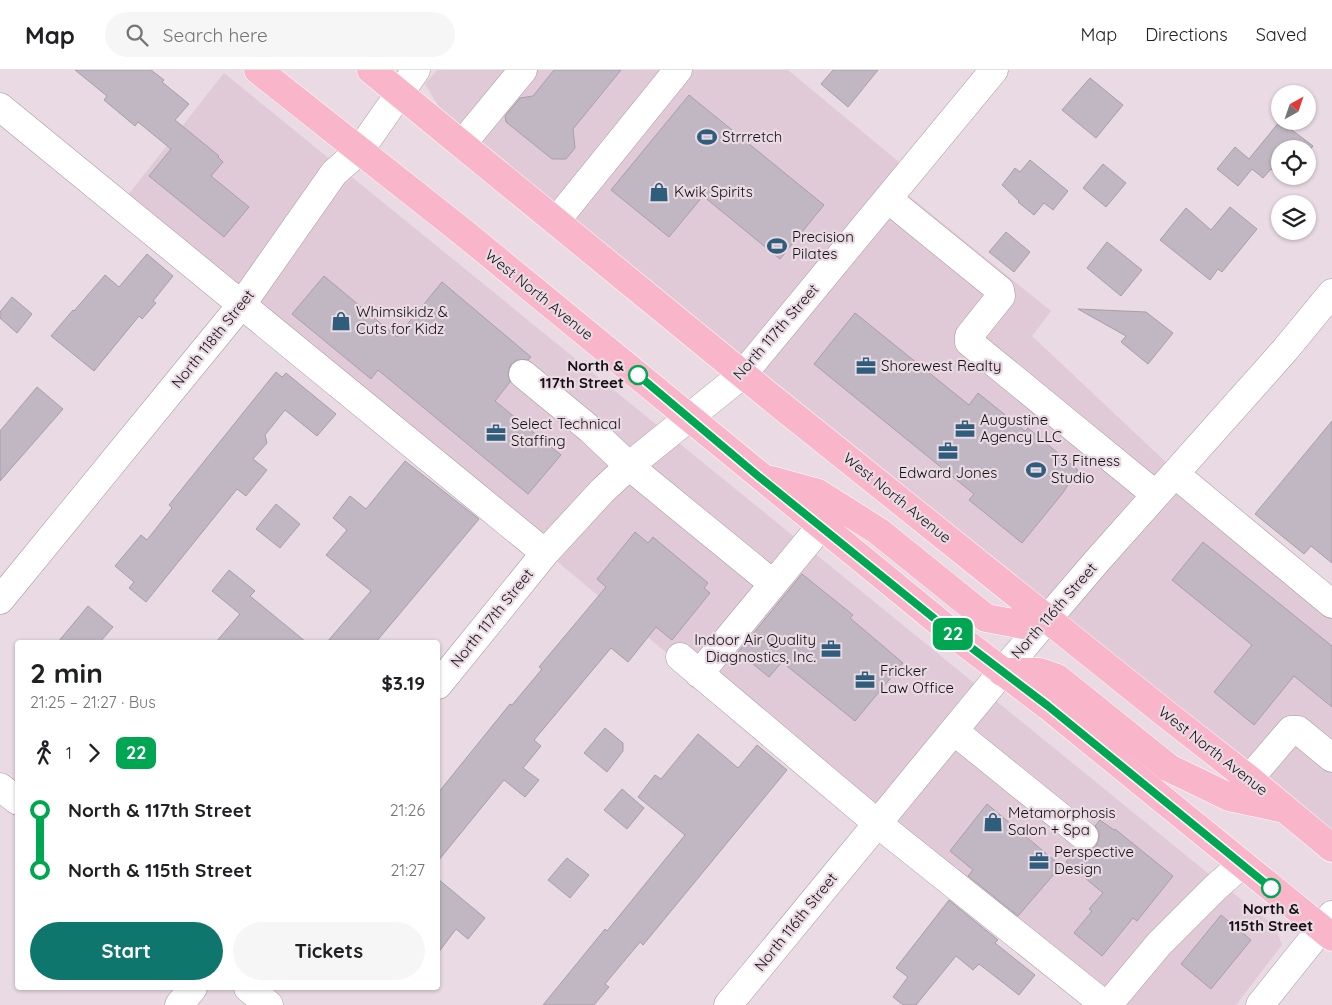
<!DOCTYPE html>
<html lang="en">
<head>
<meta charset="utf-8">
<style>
  body { margin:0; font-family:Quicksand,sans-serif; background:#f6f6f6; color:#202124; height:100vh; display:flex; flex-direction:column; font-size:19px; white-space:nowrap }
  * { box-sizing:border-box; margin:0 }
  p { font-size:16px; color:#757577 }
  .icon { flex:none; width:28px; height:28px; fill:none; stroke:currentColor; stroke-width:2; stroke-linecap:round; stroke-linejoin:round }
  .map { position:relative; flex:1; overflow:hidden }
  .details { position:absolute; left:15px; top:570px; width:425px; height:350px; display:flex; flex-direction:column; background:#fff; border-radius:5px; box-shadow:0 1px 4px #0004 }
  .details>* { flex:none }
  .badge { padding:0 10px; border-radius:8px; font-size:18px; line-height:32px }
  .needle { width:32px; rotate:40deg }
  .fabs { position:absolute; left:1271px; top:15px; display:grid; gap:10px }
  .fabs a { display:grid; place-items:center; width:45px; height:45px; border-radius:50%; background:#fff; box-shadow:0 1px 4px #0004; font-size:25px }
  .map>.badge { position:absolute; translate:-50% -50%; box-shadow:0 0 0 2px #fff }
  .legs { display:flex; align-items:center; gap:8px; height:55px; padding:0 15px; font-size:16px }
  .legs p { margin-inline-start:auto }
  .summary { display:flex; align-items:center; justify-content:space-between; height:85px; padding:0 15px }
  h1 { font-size:28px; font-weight:700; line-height:38px }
  .primary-button { display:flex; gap:10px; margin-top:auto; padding:10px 15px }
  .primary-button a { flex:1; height:58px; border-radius:30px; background:#0f766e; color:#fff; font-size:20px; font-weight:700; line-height:58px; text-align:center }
  .primary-button a+a { background:#f6f6f6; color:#202124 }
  ul { padding:0 15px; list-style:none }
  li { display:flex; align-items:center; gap:18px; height:60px; font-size:19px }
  li i { display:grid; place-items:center; width:8px; height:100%; margin:0 6px; background:currentColor }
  li i::after { content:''; width:12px; height:12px; margin:-6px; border:4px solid; border-radius:50%; background:#fff }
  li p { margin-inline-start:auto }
  li:first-child i { background:linear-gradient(#0000 50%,currentColor 0) }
  li:last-child i { background:linear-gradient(currentColor 50%,#0000 0) }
  header { display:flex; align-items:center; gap:30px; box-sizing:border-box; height:70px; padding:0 25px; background:#fff; border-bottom:1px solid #e0e0e0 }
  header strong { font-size:24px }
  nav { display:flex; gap:28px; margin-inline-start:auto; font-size:18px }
  .search { width:350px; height:45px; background:#f6f6f6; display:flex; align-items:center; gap:12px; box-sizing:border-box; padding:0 18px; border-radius:28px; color:#757577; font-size:19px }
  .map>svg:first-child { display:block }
  .built { fill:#e0cad7 }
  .building { fill:#c1b7c3; stroke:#a89eaa }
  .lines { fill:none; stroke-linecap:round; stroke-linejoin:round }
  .minor-casing { stroke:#a89aa2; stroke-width:29 }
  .major-casing { stroke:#fff; stroke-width:29 }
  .minor { stroke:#fff; stroke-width:28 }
  .major { stroke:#f9b6cb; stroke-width:28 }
  .line-1-casing { stroke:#fff; stroke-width:11 }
  .line-1 { stroke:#00a651; stroke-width:8 }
  .stop-1-dot { fill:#fff; stroke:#00a651; stroke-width:2.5 }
  .labels { text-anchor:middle; stroke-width:4.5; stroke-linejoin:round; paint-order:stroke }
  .poi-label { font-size:15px; fill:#151013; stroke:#e9dae3; text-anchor:start }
  .street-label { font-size:15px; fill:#151013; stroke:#e9dae3 }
  .stop-label { font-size:15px; font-weight:bold; fill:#151013; stroke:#e9dae3; text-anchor:end }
</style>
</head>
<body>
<header>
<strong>Map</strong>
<div class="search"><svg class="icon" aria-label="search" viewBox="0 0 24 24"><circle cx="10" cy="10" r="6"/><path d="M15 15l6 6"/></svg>Search here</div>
<nav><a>Map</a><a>Directions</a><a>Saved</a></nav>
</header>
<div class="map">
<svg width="1332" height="935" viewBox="0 0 1332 935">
  <rect width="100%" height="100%" fill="#e9dae3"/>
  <!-- built -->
  <path class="built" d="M437,0H788L911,102L898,117L1051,241L1032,266L1203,427L1332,534V778L462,74L425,14Z
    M224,3L1204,800L1275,856L1282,875L1236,935H1088L553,488L120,135Z"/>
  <!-- building -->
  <path class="building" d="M75,0H151L164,10L162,12L189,34L175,50L219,86L218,87L223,92L211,106L249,137L224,167L149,106L171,79L138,52L135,56L104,30L107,26Z
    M554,0H621L573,59L575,78L566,89H552L506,52L505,46L520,28L533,26Z
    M833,0H878L848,37L821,14Z
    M1090,8L1123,35L1096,68L1062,40Z
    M689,25L824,135L780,189L703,126L669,167L611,120Z
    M1280,51L1313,76L1308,82V79H1280V106L1271,99L1263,108L1252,99L1238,116L1217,99L1235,77L1249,89Z
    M1030,90L1068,121L1053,140L1044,133L1034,145L1018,132L1019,131L1002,115L1015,98L1020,102Z
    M1103,94L1126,113L1106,137L1083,118Z
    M1230,137L1257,159L1222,202L1218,199L1210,210L1160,170L1186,138L1211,160Z
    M1006,162L1030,182L1014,202L989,182Z
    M1107,172L1142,200L1121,226L1087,198Z
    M147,184L173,206L153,231L156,233L142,249L139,246L94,301L51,266L73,240L74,241L105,205L119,217Z
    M324,206L397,267L442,212L531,287L528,290H517L511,294L508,302L510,312L495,331L561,385L528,424L378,300L371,309L292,244Z
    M12,227L32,244L17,263L0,248V242Z
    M1078,239L1146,242L1173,263L1148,294L1121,272L1126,266Z
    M855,243L969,335L978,323L1025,361L1028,358L1078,400L1062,424L1022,473L969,430L974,424L814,294Z
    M276,302L282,307L286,303L336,344L317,366L285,340L265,365L267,373L253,389L267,400L246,426L237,419L146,532L129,518L134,512L115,496L141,465L147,470L172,438L169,435Z
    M37,317L63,339L0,411V361Z
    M1332,351V493L1311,476L1304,484L1255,444Z
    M405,391L479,449L376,572H327L371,521L326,485L347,460L333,448L350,426L366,439Z
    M276,434L300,454L280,478L256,459Z
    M635,462L648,473L653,467L708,513L704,518L710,523L672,570L656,557L628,592L611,578L534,670L541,676L523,698L539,710L525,727L504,710L438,791V723L510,634L512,635L542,599L539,597L606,517L597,509Z
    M1203,472L1332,576V637L1294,606L1254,655L1214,622L1252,575L1172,510Z
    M229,500L255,521L250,526L306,572H216L240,544L212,521Z
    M802,504L853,545L850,548L903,593L855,651L782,592L769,607L738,582Z
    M88,536L113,557L100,572H58Z
    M605,658L623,673V681L607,702L584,683Z
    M698,664L738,698L757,675L787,700L643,875L640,872L605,914L609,917L594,935H543L605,859L607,861L685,765L638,727L655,705L661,709Z
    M622,719L644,738L627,759L604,740Z
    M987,734L1061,796L1018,846L968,806L973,800L950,781Z
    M1100,750L1114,760L1115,759L1173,806L1137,851L1133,848L1102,886L1074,863L1092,841L1089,839L1103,823L1066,792L1076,779L1082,781H1089L1096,776L1099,768V761L1095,756Z
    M567,788L589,805L570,828L548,810Z
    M438,809L485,848L468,869L456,859L438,883Z
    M949,830L998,870L995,873L1035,905L1019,925L979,894L973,900L956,886L916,935H903L893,927L908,907L896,898Z
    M1221,845L1251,870L1211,919L1181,894Z"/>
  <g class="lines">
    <defs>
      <path id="minor" d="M0,37L545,483
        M462,74L523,0
        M888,129L1000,220L1001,226L969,266V272L1156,425
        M556,151L678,0
        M523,304L591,360L629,396L772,513
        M1175,404L1332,534
        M0,530L242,234L334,103L360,80L416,0
        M680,587L877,753L1105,935
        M699,604L821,456
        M438,615L545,483L602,421L629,396L743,304L994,0
        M954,661L1084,766
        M1249,709L1291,660H1298L1332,688
        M0,717L18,731
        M248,918L269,935
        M179,935L193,918
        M728,935L1002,602L1097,491L1285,280L1332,223
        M1108,935L1159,874L1215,818L1242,794
        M1260,935L1332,845"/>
      <path id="major" d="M258,0L464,163L956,566L1048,636L1332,867
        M371,0L763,321L1166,644L1249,709L1332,778
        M771,410L818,423L878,461L986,548L1023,555L1047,549
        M1002,602H1040L1057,608L1169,698L1229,727L1280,738"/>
    </defs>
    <!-- minor casing -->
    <use href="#minor" class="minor-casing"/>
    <!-- major casing -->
    <use href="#major" class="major-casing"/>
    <!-- minor -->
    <use href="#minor" class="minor"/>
    <!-- major -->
    <use href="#major" class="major"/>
  </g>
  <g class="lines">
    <defs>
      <path id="line-1" d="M638,305L758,406L956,566L1048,636L1271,818"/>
    </defs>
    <!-- line-1 casing -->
    <use href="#line-1" class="line-1-casing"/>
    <!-- line-1 -->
    <use href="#line-1" class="line-1"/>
  </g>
  <!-- icons -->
  <defs>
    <symbol id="stadium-bare" viewBox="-9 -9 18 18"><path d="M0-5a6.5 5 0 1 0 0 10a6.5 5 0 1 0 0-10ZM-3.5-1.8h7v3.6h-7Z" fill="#2f5d7c" stroke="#e9dae3" stroke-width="2.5" paint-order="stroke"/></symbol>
    <symbol id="shop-bare" viewBox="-9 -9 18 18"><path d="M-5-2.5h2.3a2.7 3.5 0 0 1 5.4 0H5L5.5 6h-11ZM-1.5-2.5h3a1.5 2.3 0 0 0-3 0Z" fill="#2f5d7c" stroke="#e9dae3" stroke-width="2.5" paint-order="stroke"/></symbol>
    <symbol id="office-bare" viewBox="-9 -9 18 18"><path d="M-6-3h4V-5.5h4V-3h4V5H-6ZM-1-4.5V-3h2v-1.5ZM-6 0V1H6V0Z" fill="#2f5d7c" stroke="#e9dae3" stroke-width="2.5" paint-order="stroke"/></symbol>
  </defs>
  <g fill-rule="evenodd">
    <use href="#stadium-bare" x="693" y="53" width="28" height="28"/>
    <use href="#shop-bare" x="645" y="108" width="28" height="28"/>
    <use href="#stadium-bare" x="763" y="162" width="28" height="28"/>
    <use href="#shop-bare" x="327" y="237" width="28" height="28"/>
    <use href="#office-bare" x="852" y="282" width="28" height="28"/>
    <use href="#office-bare" x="951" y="345" width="28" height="28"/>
    <use href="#office-bare" x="482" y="349" width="28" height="28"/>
    <use href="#office-bare" x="934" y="367" width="28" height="28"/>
    <use href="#stadium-bare" x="1022" y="386" width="28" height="28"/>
    <use href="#office-bare" x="817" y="565" width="28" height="28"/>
    <use href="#office-bare" x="851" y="596" width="28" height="28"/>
    <use href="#shop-bare" x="979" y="738" width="28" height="28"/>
    <use href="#office-bare" x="1025" y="777" width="28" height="28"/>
  </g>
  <!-- markers -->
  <g class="stop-1-dot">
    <circle cx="638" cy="305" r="9"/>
    <circle cx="1271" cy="818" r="9"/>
  </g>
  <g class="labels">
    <!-- poi labels -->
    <g class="poi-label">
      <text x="722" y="72">Strrretch</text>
      <text x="674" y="127">Kwik Spirits</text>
      <text x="792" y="172">Precision<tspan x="792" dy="17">Pilates</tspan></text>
      <text x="356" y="247">Whimsikidz &amp;<tspan x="356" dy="17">Cuts for Kidz</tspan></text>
      <text x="881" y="301">Shorewest Realty</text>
      <text x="980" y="355">Augustine<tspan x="980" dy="17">Agency LLC</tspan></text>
      <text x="511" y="359">Select Technical<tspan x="511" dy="17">Staffing</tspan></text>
      <text x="1051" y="396">T3 Fitness<tspan x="1051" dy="17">Studio</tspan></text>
      <text x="948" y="408" text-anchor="middle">Edward Jones</text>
      <text x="816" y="575" text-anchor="end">Indoor Air Quality<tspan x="816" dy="17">Diagnostics, Inc.</tspan></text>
      <text x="880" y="606">Fricker<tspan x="880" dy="17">Law Office</tspan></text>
      <text x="1008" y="748">Metamorphosis<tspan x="1008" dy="17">Salon + Spa</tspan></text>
      <text x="1054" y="787">Perspective<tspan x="1054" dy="17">Design</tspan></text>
    </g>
    <!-- street labels -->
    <g class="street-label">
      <text transform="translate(539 225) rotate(39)" y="5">West North Avenue</text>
      <text transform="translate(776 262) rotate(-49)" y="5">North 117th Street</text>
      <text transform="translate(213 269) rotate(-51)" y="5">North 118th Street</text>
      <text transform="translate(897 428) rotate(39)" y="5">West North Avenue</text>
      <text transform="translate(1054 541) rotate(-49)" y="5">North 116th Street</text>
      <text transform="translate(492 548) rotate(-51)" y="5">North 117th Street</text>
      <text transform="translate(1213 681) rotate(38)" y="5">West North Avenue</text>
      <text transform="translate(796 852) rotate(-51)" y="5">North 116th Street</text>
    </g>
    <!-- stop labels -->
    <g class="stop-label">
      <text x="624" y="301">North &amp;<tspan x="624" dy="17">117th Street</tspan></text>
      <text x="1271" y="844" text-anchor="middle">North &amp;<tspan x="1271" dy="17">115th Street</tspan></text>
    </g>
  </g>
</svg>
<div class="fabs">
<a><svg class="needle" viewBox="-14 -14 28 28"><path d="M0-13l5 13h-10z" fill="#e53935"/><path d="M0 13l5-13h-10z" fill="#757577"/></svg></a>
<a><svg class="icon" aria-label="locate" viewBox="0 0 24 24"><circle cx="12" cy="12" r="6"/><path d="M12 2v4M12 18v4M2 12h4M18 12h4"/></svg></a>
<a><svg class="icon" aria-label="layers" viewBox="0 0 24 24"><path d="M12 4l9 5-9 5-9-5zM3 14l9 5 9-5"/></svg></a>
</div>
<b class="badge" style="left:953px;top:564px;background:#00a651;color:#fff">22</b>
<section class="details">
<div class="summary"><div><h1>2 min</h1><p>21:25 – 21:27 · Bus</p></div><b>$3.19</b></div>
<div class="legs"><svg class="icon" aria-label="walk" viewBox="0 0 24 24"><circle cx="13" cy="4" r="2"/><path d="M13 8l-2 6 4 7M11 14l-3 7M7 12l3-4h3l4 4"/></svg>1<svg class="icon" aria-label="forward" viewBox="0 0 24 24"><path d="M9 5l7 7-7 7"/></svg><b class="badge" style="background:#00a651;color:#fff">22</b></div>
<ul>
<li><i style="color:#00a651"></i><b>North &amp; 117th Street</b><p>21:26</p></li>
<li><i style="color:#00a651"></i><b>North &amp; 115th Street</b><p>21:27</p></li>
</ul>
<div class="primary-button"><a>Start</a><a>Tickets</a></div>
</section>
</div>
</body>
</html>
